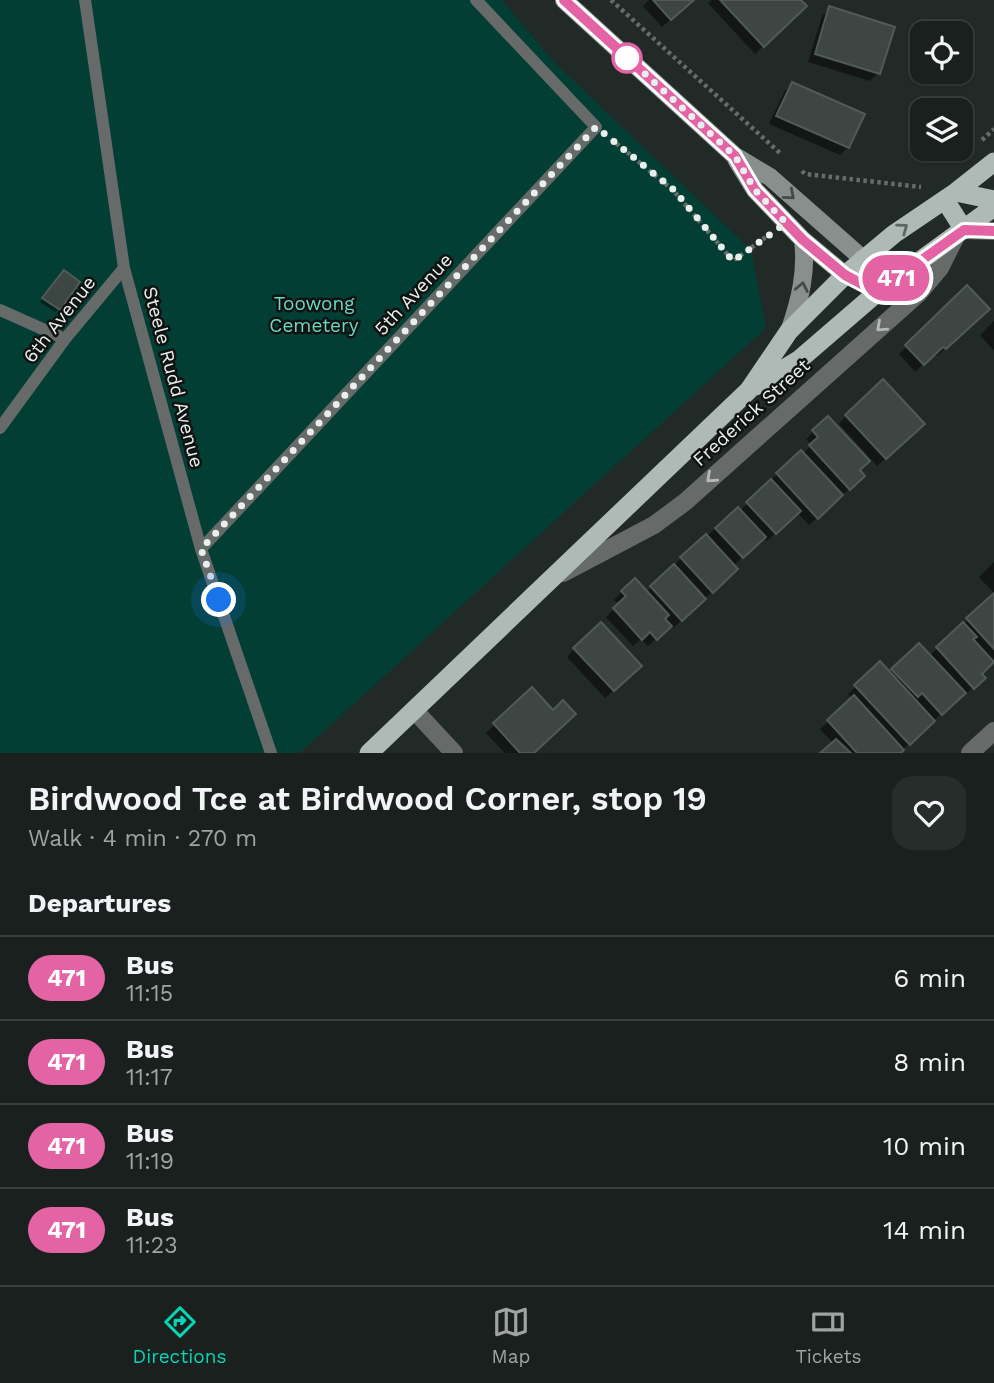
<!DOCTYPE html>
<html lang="en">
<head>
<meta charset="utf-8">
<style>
  body { margin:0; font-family:"Work Sans",sans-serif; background:#272d2b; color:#f1f3f6; height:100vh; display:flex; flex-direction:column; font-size:26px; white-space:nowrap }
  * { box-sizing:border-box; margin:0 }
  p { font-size:23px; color:#9fa3a4 }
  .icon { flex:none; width:38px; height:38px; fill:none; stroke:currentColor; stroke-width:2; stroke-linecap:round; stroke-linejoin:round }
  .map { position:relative; height:753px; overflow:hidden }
  .side { display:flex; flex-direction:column; background:#1a201e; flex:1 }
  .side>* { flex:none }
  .badge { padding:0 14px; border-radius:23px; font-size:24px; line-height:46px }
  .controls { position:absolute; left:910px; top:21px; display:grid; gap:14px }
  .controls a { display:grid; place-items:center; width:63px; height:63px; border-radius:14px; background:#1a201e; box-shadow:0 2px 5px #0004,0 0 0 2px #383e3c; font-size:35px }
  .you { position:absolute; width:35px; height:35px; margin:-18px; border:5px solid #fff; border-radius:50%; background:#1a73e8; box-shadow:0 0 0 10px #1a73e833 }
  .map>.badge { position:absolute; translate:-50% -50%; box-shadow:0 0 0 4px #fff }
  h2 { padding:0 28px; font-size:26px; line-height:63px }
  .round { display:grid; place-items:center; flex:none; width:74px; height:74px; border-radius:21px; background:#272d2b }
  .head { display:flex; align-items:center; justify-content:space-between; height:119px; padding:0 28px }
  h1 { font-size:33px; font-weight:600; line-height:52px }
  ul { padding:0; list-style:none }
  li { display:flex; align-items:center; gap:21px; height:84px; padding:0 28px; border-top:2px solid #383e3c }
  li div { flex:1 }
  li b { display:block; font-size:26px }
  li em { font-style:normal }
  li .badge { min-width:77px; font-weight:700; text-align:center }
  .tabs { display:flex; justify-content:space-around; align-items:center; height:98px; border-top:2px solid #383e3c; background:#1a201e; font-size:19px; color:#9fa3a4 }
  .tabs a { display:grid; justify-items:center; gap:4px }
  .tabs .on { color:#07d5b6 }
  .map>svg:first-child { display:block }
  .green { fill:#033e34 }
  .shadow { fill:#0007 }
  .building { fill:#3d4643; stroke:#515a58; stroke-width:2 }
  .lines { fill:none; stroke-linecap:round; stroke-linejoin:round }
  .path { stroke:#656d6b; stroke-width:4.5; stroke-dasharray:3.5 3.5; stroke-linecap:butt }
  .service { stroke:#666a69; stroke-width:12 }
  .minor { stroke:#666a69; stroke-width:18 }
  .tertiary { stroke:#666a69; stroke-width:18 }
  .secondary { stroke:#888f8d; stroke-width:18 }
  .trunk { stroke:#afb9b6; stroke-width:19 }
  .oneway { stroke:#454a49 }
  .oneway2 { stroke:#5e6664 }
  .oneway3 { stroke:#b5bab8 }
  .line-casing { stroke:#fff; stroke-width:16 }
  .line { stroke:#e463a4; stroke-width:10 }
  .walk { stroke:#e9efed; stroke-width:7; stroke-dasharray:0 12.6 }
  .stop-dot { fill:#fff; stroke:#e463a4; stroke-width:3.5 }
  .labels { text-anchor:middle; stroke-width:5; stroke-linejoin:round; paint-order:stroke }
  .street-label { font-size:19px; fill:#e9efed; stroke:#0e1211 }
  .park-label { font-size:19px; fill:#6bd9c1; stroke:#0e1211 }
</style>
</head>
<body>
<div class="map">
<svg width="994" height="753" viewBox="0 0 994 753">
  <rect width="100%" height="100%" fill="#222a28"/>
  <!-- green -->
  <path class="green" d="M0,0H502L555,63L751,250L766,328L300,753H0Z"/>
  <!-- shadow -->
  <path class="shadow" d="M649,0H693L662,27L643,6Z
    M711,0H799L805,6L755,54L708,3Z
    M830,8L878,73L870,81L808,62L822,16Z
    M792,84L848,147L840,155L769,124L784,92Z
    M60,276L59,309L55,312L40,302Z
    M967,287L979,317L937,356L934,354L915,372L899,354Z
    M994,321V349L993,350L980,335Z
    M846,416L915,432L877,466L839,424Z
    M828,418L863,476L809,525L797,512L767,541L763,537L733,566L736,569L673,628L671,625L648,646L641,639L633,646L606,617L619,604L614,600L634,580L646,593L681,558L738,509L740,511L777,474L803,454L811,445L806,439Z
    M994,562V593L979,577Z
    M994,596V665L992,663L980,674L975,685L965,695L963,693L899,753H823L833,743L820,729L852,699L848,694L856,686L889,673L919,645L929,656Z
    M574,649L631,674L605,698L567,657Z
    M532,690L566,722L532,753H505L486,733Z"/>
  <!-- building -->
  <path class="building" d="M653,0H694L671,20Z
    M720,0H801L807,6L764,47Z
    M829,6L895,27L880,74L815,54Z
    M792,82L865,114L849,148L776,116Z
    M64,270L80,282L60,310L42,298Z
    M967,285L990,309L946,349L943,347L924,365L905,345Z
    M883,379L925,424L886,459L845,415Z
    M828,416L870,461L860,470L865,476L850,490L809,445L818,437L812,430Z
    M801,450L843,495L818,519L776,473Z
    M771,479L801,511L776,534L746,502Z
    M738,507L766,537L743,558L715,528Z
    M706,534L738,569L713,593L680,557Z
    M674,564L706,599L682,621L650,586Z
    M635,578L669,615L665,619L672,626L657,640L650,632L642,640L613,608L626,596L621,591Z
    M994,593V649L966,618Z
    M601,622L642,666L614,691L573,648Z
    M963,622L977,637L973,639L994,662L982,674L986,678L974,689L936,647Z
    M919,643L966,693L942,715L922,693L918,697L891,669Z
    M880,661L935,721L910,745L854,685Z
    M532,687L553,710L563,700L576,714L534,753H520L493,723Z
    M854,695L904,750L901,753H857L827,720Z
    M836,739L851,753H820Z"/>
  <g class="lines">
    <!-- path -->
    <path class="path" d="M611,0L781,154
      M611,139L673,190L733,261L770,234
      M982,140L994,129
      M802,171L805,174L921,187"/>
    <!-- service -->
    <path class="service" d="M85,0L124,268L201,549L271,753
      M0,310L65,339
      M0,428L65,339L124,268
      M201,549L596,127L476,0"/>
    <!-- minor -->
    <path class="minor" d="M563,573L654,525L685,502L919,293L940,268L955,238
      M414,710L454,753
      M970,753L994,731"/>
    <!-- tertiary -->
    <path class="tertiary" d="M964,230L994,231"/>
    <!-- secondary -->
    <path class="secondary" d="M564,0L735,156L770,177L863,259
      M736,159L755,190L803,240L845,275
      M790,329C800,300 807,271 803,240"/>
    <!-- trunk -->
    <path class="trunk" d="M956,192L994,200
      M945,200L964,230
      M863,259L880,290
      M756,386L800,359L880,290L994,207
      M369,753L749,390L789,331L845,275L894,234L956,192L994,162"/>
  </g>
  <!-- one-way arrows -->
  <defs><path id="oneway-chevron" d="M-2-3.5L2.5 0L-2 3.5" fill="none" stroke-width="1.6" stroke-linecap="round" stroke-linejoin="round" transform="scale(1.75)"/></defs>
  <g class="oneway">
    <use href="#oneway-chevron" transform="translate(790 195) rotate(41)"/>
    <use href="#oneway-chevron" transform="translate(802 287) rotate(-79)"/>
  </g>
  <use class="oneway2" href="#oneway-chevron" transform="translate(903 228) rotate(-36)"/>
  <g class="oneway3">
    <use href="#oneway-chevron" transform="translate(881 327) rotate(138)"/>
    <use href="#oneway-chevron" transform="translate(711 478) rotate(138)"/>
  </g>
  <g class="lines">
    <defs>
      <path id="line" d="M564,0L735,156L755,190L803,240L845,275L877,292L964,230L994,231"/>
    </defs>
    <!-- line casing -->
    <use href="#line" class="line-casing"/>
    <!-- line -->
    <use href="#line" class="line"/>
    <!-- walk -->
    <path class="walk" d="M219,600L201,549L596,127L674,190L733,261L786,223L755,190L735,156L621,52L627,58"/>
  </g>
  <!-- markers -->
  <circle class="stop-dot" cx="627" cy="58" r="14"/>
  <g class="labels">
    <!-- street labels -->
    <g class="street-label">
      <text transform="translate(413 294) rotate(-47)" y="7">5th Avenue</text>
      <text transform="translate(59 319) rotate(-52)" y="7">6th Avenue</text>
      <text transform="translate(174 377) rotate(75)" y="7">Steele Rudd Avenue</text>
      <text transform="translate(751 412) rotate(-42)" y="7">Frederick Street</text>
    </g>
    <!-- park labels -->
    <g class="park-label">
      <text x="314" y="310">Toowong<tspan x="314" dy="22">Cemetery</tspan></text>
    </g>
  </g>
</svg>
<div class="controls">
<a><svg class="icon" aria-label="locate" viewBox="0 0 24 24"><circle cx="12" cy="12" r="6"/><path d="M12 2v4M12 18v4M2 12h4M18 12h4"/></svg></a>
<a><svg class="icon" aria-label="layers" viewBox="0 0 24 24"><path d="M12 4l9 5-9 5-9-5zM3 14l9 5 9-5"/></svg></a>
</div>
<div class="you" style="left:219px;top:600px"></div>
<b class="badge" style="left:896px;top:278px;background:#e463a4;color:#fff">471</b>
</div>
<section class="side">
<div class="head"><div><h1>Birdwood Tce at Birdwood Corner, stop 19</h1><p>Walk · 4 min · 270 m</p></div><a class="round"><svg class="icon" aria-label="heart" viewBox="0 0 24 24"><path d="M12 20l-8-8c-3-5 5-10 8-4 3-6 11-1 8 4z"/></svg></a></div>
<h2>Departures</h2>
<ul>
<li><span class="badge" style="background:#e463a4;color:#fff">471</span><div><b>Bus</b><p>11:15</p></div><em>6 min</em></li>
<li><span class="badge" style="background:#e463a4;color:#fff">471</span><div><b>Bus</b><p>11:17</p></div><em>8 min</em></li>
<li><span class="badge" style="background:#e463a4;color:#fff">471</span><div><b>Bus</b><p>11:19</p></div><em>10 min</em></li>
<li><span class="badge" style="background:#e463a4;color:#fff">471</span><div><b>Bus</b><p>11:23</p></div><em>14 min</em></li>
</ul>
</section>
<nav class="tabs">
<a class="on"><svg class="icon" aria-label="directions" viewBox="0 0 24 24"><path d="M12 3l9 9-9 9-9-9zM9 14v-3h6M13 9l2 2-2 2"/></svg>Directions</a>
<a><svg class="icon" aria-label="map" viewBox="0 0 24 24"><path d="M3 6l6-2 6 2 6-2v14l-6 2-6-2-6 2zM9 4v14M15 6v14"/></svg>Map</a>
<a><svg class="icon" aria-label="tickets" viewBox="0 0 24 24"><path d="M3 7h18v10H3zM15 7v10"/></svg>Tickets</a>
</nav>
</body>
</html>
